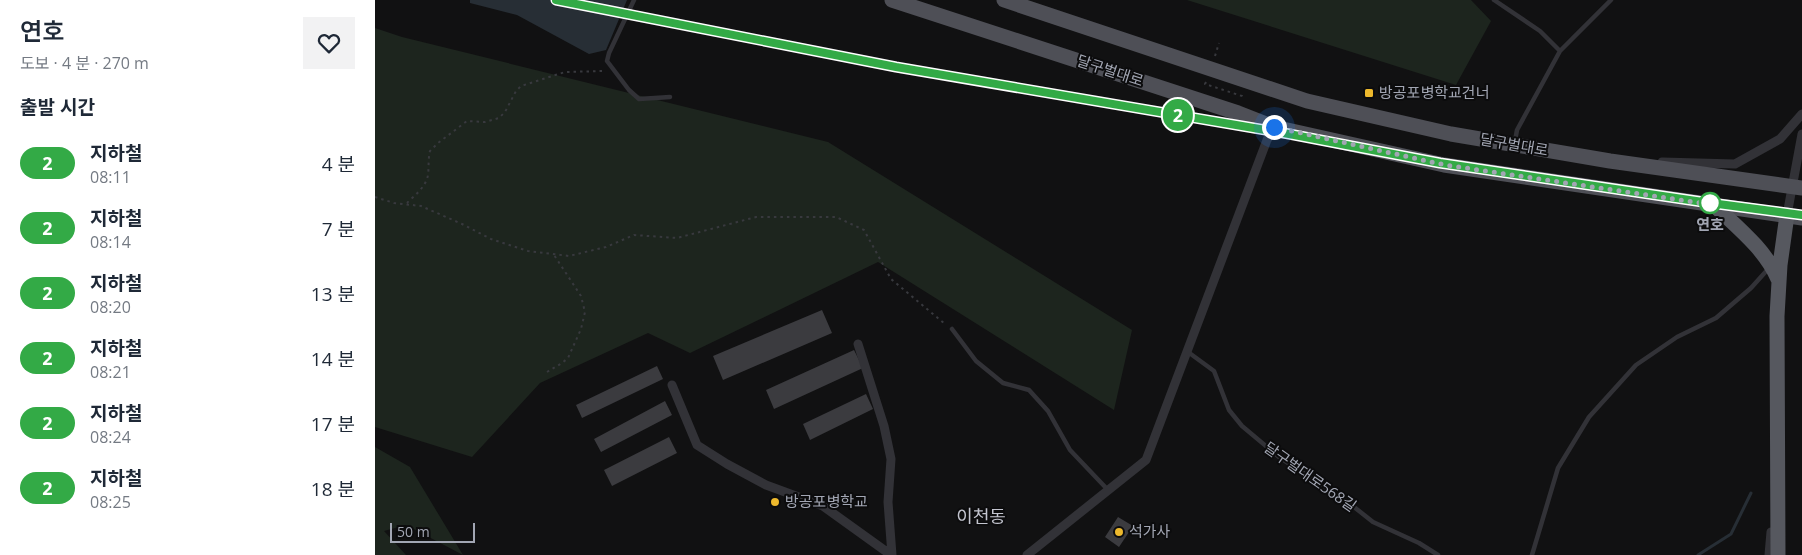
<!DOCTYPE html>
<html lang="ko">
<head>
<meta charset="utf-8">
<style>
  body { margin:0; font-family:"Open Sans","Noto Sans KR",sans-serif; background:#f2f2f3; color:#1f2937; height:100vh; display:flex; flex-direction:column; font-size:19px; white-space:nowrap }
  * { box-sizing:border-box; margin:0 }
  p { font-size:16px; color:#747a83 }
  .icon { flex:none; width:28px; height:28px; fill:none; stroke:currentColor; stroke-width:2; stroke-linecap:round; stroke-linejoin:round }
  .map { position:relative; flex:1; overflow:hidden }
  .details { display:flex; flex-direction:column; background:#fff; width:375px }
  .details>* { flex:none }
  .badge { padding:0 10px; border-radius:16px; font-size:18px; line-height:32px }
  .scale { position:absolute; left:15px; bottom:12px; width:85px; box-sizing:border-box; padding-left:5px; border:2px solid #a2a6b3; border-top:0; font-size:14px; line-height:18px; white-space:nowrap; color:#a2a6b3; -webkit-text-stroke:4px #0c0c0d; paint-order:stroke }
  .you { position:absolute; width:25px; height:25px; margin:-12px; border:4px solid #fff; border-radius:50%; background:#1a73e8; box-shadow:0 0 0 8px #1a73e833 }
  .map>.badge { position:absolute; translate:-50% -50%; box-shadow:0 0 0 2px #fff }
  h2 { padding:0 20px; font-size:19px; line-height:45px }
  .round { display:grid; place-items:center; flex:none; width:52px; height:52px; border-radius:0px; background:#f2f2f3 }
  .summary { display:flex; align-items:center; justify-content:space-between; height:85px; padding:0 20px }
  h1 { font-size:24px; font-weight:600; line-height:38px }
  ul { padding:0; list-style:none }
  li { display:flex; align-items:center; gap:15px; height:65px; padding:0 20px }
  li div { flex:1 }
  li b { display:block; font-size:19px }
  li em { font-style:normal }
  li .badge { min-width:55px; font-weight:700; text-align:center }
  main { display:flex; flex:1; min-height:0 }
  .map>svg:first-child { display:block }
  .green { fill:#1d251e }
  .water { fill:#272e35 }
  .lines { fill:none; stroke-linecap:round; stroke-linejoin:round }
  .stream { stroke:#272e35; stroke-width:3 }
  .building { fill:#3b3b3f }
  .path { stroke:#38393e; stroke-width:2; stroke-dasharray:2.5 4; stroke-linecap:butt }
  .service { stroke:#323237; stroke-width:4.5 }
  .minor { stroke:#323237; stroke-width:9 }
  .primary { stroke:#4e4f56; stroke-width:15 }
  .trunk { stroke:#56585f; stroke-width:15 }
  .line-casing { stroke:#fff; stroke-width:11 }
  .line { stroke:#33aa46; stroke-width:8 }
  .walk { stroke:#a2a6b3; stroke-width:5; stroke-dasharray:0 9 }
  .poi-dot { fill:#edb92d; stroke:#0c0c0d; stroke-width:2 }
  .stop-dot { fill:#fff; stroke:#33aa46; stroke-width:2.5 }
  .labels { text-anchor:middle; stroke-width:4; stroke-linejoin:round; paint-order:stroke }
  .street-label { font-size:15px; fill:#a2a6b3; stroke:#0c0c0d }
  .poi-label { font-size:15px; fill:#a2a6b3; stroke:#0c0c0d; text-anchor:start }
  .stop-label { font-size:15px; font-weight:bold; fill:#a2a6b3; stroke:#0c0c0d }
  .quarter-label { font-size:18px; fill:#c3c5cf; stroke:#0c0c0d }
</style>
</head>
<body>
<main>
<section class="details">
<div class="summary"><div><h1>연호</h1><p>도보 · 4 분 · 270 m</p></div><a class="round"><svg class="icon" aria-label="heart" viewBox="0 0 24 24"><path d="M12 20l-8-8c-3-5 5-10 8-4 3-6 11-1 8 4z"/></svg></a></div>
<h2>출발 시간</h2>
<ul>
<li><span class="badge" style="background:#33aa46;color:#fff">2</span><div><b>지하철</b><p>08:11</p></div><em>4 분</em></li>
<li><span class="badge" style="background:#33aa46;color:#fff">2</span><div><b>지하철</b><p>08:14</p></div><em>7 분</em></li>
<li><span class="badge" style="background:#33aa46;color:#fff">2</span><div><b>지하철</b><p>08:20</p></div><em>13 분</em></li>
<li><span class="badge" style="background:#33aa46;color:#fff">2</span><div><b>지하철</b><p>08:21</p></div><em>14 분</em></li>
<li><span class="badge" style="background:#33aa46;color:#fff">2</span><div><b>지하철</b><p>08:24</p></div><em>17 분</em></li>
<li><span class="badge" style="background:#33aa46;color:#fff">2</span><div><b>지하철</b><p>08:25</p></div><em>18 분</em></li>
</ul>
</section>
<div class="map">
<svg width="1427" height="555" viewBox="0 0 1427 555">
  <rect width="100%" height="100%" fill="#111112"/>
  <!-- green -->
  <path class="green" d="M812,0H1096L1116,21L1081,85Z
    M0,28L27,37L453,142L757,330L739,410L503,262L315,353L273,333L165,383L97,457L0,427Z
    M0,447L35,467L88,555L31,525L9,531L31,555H0Z"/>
  <!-- water -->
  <path class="water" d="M95,0H252L231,50L214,54L142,15L95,3Z"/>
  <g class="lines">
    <!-- stream -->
    <path class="stream" d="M1323,555L1356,534L1376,493"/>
  </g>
  <!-- building -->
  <path class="building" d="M447,310L457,333L348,380L338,356Z
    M479,350L488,368L399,409L391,390Z
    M282,366L288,379L207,418L201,405Z
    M491,394L498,409L435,440L428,424Z
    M290,401L297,415L226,452L219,439Z
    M294,437L302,453L237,486L229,470Z
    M743,517L758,526L744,547L730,537Z"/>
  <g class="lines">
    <!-- path -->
    <path class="path" d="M840,56L844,43
      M831,82L830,84L867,96V99
      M0,197L19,203L46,206L87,224L116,239L153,251L194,256L231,247L259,235L302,238L381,217H461L489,230L516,279L570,324
      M32,203C39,196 51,187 53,175C54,167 53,159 55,151L63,143L92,121L110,122L124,118L130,112L141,91L146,86L190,72L229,71
      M172,372L187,363L193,358L206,329L210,312L206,296L179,255"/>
    <!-- service -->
    <path class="service" d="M259,0L234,53L232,61L254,90L264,99L295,97
      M1119,0L1165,31L1185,51L1142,130L1140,141
      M1185,51L1236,0
      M577,329L601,361L628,383L654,390L673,411L695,450L733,490
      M813,352L839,371L854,410L867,426L904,457L974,503L998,522L1044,543L1063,555
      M1157,555L1183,468L1214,417L1261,365L1302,337L1341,318L1376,288L1394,268"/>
    <!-- minor -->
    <path class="minor" d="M1287,162L1360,164L1405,139L1427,114
      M1412,215L1427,134
      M483,344L509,426L516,459L513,502L517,555
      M297,385L322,445L352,464L391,485L448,506L516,555
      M652,555L771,460L892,140L899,127
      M1394,555L1396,532"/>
    <!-- primary -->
    <path class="primary" d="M517,0L863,113L899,127L1069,165L1427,218
      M629,0L932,101L1076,134L1235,161L1427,188"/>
    <!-- trunk -->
    <path class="trunk" d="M1339,205C1363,228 1390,249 1403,279
      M1403,555L1402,316L1405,265L1412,215"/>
  </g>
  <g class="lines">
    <defs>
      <path id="line" d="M181,0L521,67L914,134L1065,163L1328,202L1427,215"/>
    </defs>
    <!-- line casing -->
    <use href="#line" class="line-casing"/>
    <!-- line -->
    <use href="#line" class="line"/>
    <!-- walk -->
    <path class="walk" d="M899,127L1070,165L1339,205L1335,203"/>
  </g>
  <!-- markers -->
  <g class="poi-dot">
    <rect x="989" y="88" width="10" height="10" rx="2.5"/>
    <circle cx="400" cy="502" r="5"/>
    <circle cx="744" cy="532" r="5"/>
  </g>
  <circle class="stop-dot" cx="1335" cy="203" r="10"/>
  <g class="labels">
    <!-- street labels -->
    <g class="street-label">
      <text transform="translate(735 71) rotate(18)" y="5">달구벌대로</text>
      <text transform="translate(1139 145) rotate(10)" y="5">달구벌대로</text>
      <text transform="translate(935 477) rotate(35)" y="5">달구벌대로568길</text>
    </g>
    <!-- poi labels -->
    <g class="poi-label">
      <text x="1004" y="98">방공포병학교건너</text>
      <text x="410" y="507">방공포병학교</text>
      <text x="754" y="537">석가사</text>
    </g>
    <!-- stop labels -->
    <g class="stop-label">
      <text x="1335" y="230">연호</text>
    </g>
    <!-- quarter labels -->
    <g class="quarter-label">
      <text x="606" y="523">이천동</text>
    </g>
  </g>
</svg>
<div class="scale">50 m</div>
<div class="you" style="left:899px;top:127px"></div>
<b class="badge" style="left:803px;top:115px;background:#33aa46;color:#fff">2</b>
</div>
</main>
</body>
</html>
